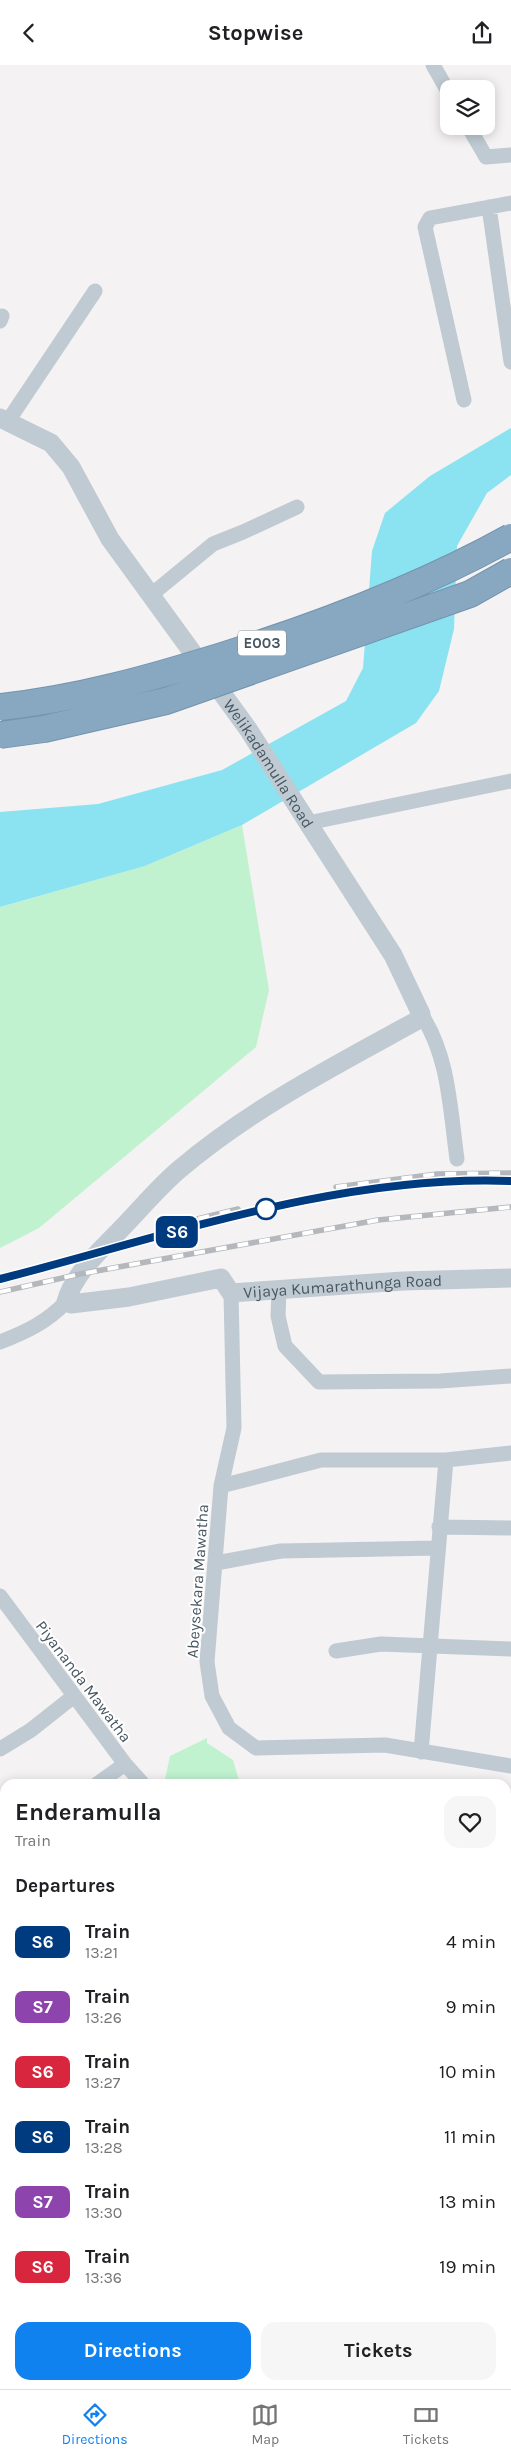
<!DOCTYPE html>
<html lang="en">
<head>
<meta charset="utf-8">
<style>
  body { margin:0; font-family:Karla,sans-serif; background:#f6f6f6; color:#202124; height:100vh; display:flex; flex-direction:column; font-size:19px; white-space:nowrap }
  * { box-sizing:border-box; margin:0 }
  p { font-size:16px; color:#757577 }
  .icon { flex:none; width:28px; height:28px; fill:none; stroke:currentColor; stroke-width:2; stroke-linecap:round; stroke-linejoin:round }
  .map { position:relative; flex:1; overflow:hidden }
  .sheet { position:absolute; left:0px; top:1714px; width:511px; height:611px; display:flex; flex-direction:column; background:#fff; border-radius:15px 15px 0 0; box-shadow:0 2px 12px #0003 }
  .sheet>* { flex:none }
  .badge { padding:0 10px; border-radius:8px; font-size:18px; line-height:32px }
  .tools { position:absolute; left:440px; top:15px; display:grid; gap:10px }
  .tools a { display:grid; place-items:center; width:55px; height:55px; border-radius:10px; background:#fff; box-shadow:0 2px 12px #0003; font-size:25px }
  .map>.badge { position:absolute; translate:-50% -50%; box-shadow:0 0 0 2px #fff }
  h2 { padding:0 15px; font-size:19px; line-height:45px }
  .round { display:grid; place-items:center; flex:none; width:52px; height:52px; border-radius:15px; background:#f6f6f6 }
  .summary { display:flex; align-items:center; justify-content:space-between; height:85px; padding:0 15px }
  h1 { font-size:24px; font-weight:700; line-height:38px }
  .cta { display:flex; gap:10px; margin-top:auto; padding:10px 15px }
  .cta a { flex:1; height:58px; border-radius:15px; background:#1082f0; color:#fff; font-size:20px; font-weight:700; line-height:58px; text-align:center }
  .cta a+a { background:#f6f6f6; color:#202124 }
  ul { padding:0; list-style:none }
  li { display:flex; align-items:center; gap:15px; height:65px; padding:0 15px }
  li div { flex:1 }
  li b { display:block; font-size:19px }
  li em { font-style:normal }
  li .badge { min-width:55px; font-weight:700; text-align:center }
  header { display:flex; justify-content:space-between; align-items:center; height:65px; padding:0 15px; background:#fff; font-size:22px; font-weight:700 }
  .menu { display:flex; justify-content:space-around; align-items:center; height:70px; border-top:1px solid #e0e0e0; background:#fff; font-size:14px; color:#757577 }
  .menu a { display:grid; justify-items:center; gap:2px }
  .menu .active { color:#1082f0 }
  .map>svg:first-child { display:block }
  .green { fill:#c0f2d0 }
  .water { fill:#8be3f1 }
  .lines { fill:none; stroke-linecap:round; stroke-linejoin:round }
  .minor { stroke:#bfcad2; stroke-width:15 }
  .tertiary { stroke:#bfcad2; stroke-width:19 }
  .rail-casing { stroke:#b4b8bc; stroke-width:5.5 }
  .rail { stroke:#fff; stroke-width:4; stroke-dasharray:11; stroke-linecap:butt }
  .motorway-bridge-casing { stroke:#7393ae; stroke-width:28; stroke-linecap:butt }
  .motorway-bridge { stroke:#88a8c2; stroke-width:26 }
  .line-casing { stroke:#fff; stroke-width:11 }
  .line { stroke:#003b80; stroke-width:8 }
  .stop-dot { fill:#fff; stroke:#003b80; stroke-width:2.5 }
  .labels { text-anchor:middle; stroke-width:4; stroke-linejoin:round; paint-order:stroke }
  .shield { fill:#fff; stroke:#7f8990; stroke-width:1 }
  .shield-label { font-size:15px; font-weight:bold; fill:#485761 }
  .street-label { font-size:16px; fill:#485761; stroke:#fff }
</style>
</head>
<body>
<header><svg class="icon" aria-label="back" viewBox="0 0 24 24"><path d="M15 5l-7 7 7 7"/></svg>Stopwise<svg class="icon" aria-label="share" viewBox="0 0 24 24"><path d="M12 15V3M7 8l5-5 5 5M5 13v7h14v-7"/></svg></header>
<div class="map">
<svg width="511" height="2324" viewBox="0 0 511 2324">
  <rect width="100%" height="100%" fill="#f4f2f2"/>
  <!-- green -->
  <path class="green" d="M242,760L269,925L256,982L39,1163L0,1183V842L145,801Z
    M207,1673V1678L233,1695L240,1719H164L170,1691Z"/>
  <!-- water -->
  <path class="water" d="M511,363V410L487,428L457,481L454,564L439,626L416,658L242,760L145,801L0,842V747L98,739L222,705L346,636L363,603L372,486L385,448L430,411Z"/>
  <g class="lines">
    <!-- minor -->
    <path class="minor" d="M433,0L449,28
      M468,61L486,92L511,90
      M489,142L511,297
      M0,256L2,251
      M464,335L425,162L430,153L511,138
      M8,356L95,226
      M151,530L213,479L243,467L297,442
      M308,758L511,716
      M421,949C449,991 450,1044 457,1094
      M279,1226L278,1251L285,1281L319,1317L440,1316L511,1311
      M231,1228L234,1363L221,1421L207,1597L212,1631L229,1663L256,1683L385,1680L511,1701
      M0,1277C26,1267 47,1257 66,1237
      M221,1421L321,1395H446L511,1388
      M439,1462L511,1463
      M216,1498L281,1486L437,1483
      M0,1531L125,1699L143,1719
      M336,1586L381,1579L511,1584
      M0,1684L31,1665L74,1631
      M421,1687L446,1395
      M97,1719L125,1699
      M506,1792H511
      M0,1809L5,1806
      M506,1897L511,1899
      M506,1954L511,1943
      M0,1966L5,1973
      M506,2008L511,2021
      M0,2011L5,2002
      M0,2028L5,2034
      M506,2093H511
      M506,2311H511
      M151,2324L157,2320
      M219,2324L221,2320"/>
    <!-- tertiary -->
    <path class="tertiary" id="s1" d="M0,353L51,378L71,402L110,474L248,664L308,758L393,890L421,949L418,955C336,1000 252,1043 181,1103C159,1121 140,1145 120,1165C100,1186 74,1208 66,1237L71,1239L129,1232L221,1213L231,1228L403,1216L511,1213"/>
    <defs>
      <path id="rail" d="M336,1122L437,1109L511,1108
        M177,1159L238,1144
        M0,1214C165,1172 339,1109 511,1116
        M0,1227L80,1209L378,1155L511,1142"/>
    </defs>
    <!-- rail casing -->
    <use href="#rail" class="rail-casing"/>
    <!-- rail -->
    <use href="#rail" class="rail"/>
    <defs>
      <path id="motorway-bridge" d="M0,642C77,634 151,613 225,590C323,559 421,522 511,472
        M0,670L44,664L166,636L470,529L511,506"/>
    </defs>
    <!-- motorway-bridge casing -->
    <use href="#motorway-bridge" class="motorway-bridge-casing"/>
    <!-- motorway-bridge -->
    <use href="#motorway-bridge" class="motorway-bridge"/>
  </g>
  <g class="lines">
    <defs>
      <path id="line" d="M0,1214C164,1172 341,1109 511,1116"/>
    </defs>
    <!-- line casing -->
    <use href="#line" class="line-casing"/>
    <!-- line -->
    <use href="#line" class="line"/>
  </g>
  <!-- markers -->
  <circle class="stop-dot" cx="266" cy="1144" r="10"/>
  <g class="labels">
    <!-- shield labels -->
    <rect class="shield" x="238" y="565.5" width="48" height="25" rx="4"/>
    <g class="shield-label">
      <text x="262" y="583">E003</text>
    </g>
    <!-- street labels -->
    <g class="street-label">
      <text dy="6" stroke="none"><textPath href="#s1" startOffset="445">Welikadamulla Road</textPath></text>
      <text dy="6" stroke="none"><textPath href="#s1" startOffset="1491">Vijaya Kumarathunga Road</textPath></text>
      <text transform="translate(197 1516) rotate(-86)" y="6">Abeysekara Mawatha</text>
      <text transform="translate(84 1616) rotate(53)" y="6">Piyananda Mawatha</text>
    </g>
  </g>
</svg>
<div class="tools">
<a><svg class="icon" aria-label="layers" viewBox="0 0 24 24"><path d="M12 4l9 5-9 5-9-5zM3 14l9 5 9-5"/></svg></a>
</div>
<b class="badge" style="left:177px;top:1167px;background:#003b80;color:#fff">S6</b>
<section class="sheet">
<div class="summary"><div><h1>Enderamulla</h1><p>Train</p></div><a class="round"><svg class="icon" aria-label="heart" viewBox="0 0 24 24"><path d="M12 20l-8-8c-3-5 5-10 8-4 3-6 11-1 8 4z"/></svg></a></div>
<h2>Departures</h2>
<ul>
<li><span class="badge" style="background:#003b80;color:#fff">S6</span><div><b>Train</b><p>13:21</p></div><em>4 min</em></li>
<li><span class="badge" style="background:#8e44ad;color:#fff">S7</span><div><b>Train</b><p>13:26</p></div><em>9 min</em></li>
<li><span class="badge" style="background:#d7263d;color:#fff">S6</span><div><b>Train</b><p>13:27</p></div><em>10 min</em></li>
<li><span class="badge" style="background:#003b80;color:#fff">S6</span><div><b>Train</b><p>13:28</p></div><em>11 min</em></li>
<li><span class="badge" style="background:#8e44ad;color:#fff">S7</span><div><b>Train</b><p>13:30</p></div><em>13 min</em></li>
<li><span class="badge" style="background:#d7263d;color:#fff">S6</span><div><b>Train</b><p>13:36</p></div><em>19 min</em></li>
</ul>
<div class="cta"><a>Directions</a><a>Tickets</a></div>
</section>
</div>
<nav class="menu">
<a class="active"><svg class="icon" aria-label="directions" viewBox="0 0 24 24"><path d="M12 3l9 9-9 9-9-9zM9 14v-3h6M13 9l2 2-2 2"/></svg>Directions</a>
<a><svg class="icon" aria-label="map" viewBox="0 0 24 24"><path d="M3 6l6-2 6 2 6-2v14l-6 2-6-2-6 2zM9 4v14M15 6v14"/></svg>Map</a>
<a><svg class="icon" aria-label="tickets" viewBox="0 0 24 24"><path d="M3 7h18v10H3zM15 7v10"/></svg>Tickets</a>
</nav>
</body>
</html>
